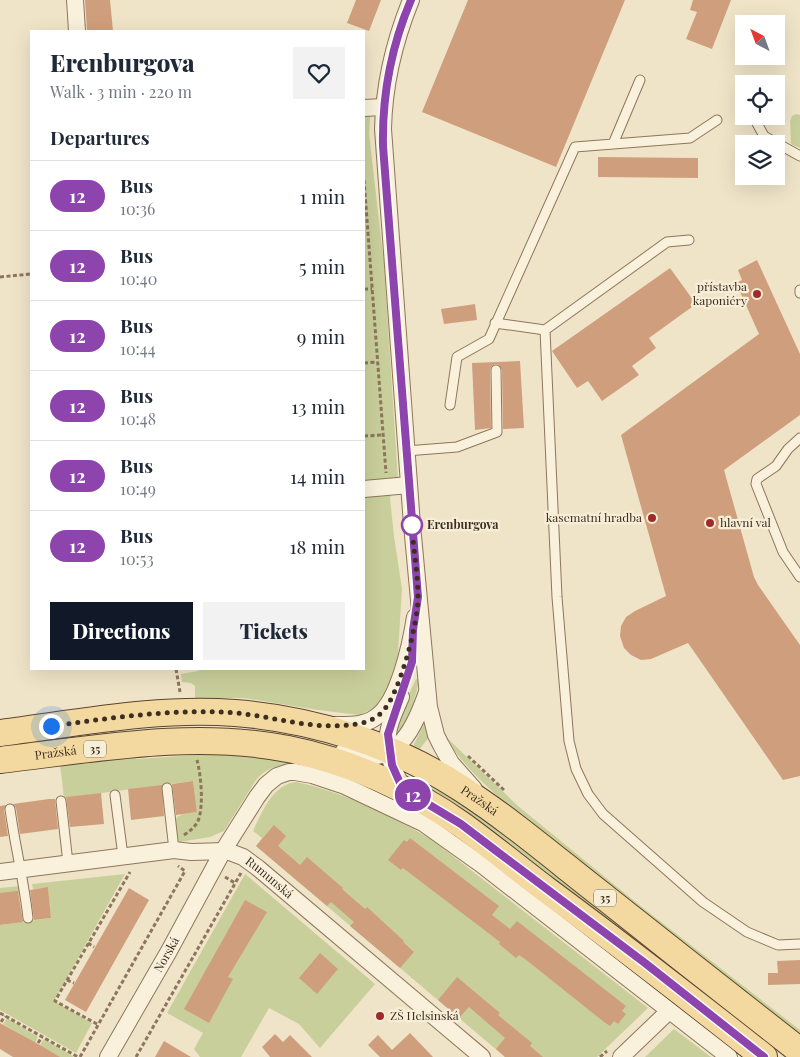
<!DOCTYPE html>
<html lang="en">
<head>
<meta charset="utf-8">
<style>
  body { margin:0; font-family:"Playfair Display",serif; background:#f2f2f3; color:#1f2937; height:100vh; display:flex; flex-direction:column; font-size:19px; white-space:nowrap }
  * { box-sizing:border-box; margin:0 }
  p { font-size:16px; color:#747a83 }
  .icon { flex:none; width:28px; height:28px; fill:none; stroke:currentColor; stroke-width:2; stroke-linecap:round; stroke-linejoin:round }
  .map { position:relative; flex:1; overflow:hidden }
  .panel { position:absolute; left:30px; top:30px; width:335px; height:640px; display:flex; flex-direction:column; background:#fff; border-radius:0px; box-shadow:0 5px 20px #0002 }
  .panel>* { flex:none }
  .badge { padding:0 10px; border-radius:16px; font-size:18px; line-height:32px }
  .needle { width:32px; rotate:319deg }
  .controls { position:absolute; left:735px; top:15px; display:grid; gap:10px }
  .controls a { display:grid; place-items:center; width:50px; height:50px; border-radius:0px; background:#fff; box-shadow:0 5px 20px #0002; font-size:25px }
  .you { position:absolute; width:25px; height:25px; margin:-12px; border:4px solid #fff; border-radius:50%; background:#1a73e8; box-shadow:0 0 0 8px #1a73e833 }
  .map>.badge { position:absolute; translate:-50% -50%; box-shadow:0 0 0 2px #fff }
  h2 { padding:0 20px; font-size:19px; line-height:45px }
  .round { display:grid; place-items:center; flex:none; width:52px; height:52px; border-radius:0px; background:#f2f2f3 }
  .head { display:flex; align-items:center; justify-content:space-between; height:85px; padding:0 20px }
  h1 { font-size:24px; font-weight:800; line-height:38px }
  .button { display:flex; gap:10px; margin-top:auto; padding:10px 20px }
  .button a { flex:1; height:58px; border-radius:0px; background:#111827; color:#fff; font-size:20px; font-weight:800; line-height:58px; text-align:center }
  .button a+a { background:#f2f2f3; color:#1f2937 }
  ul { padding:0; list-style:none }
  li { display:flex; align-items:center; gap:15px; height:70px; padding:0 20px; border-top:1px solid #e0e1e3 }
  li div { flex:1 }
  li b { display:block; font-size:19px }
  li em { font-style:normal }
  li .badge { min-width:55px; font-weight:700; text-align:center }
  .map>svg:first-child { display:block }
  .green { fill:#c9cf9b }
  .building { fill:#cf9f7d }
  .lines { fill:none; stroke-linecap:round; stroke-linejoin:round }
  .service-casing { stroke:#8d765c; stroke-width:11 }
  .minor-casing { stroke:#8d765c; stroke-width:18 }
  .primary-casing { stroke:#5b4430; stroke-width:28 }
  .path { stroke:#8d765c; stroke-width:3; stroke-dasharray:4 2.5; stroke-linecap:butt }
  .service { stroke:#faf1dc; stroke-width:9 }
  .minor { stroke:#faf1dc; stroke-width:16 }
  .primary { stroke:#f3d9a0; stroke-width:26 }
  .line-casing { stroke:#fff; stroke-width:11 }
  .line { stroke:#8e44ad; stroke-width:8 }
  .walk { stroke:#3d2e20; stroke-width:5; stroke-dasharray:0 9 }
  .poi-dot { fill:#9e2a2b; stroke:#f7eed8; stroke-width:2 }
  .stop-dot { fill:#fff; stroke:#8e44ad; stroke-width:2.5 }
  .labels { text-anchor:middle; stroke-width:4.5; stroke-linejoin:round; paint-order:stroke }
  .shield { fill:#f7eed8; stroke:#756857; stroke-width:1 }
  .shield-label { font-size:11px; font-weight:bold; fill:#3d2e20 }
  .poi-label { font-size:12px; fill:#3d2e20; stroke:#f7eed8; text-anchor:end }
  .stop-label { font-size:12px; font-weight:bold; fill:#3d2e20; stroke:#f7eed8; text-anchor:start }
  .street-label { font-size:12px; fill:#3d2e20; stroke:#f7eed8 }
</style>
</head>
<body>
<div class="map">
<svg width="800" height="1057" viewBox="0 0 800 1057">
  <rect width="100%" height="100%" fill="#f0e4c8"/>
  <!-- green -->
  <path class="green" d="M371,102L369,134L384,263L398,480L390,498L394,536L402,589L398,653L395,675L379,706L359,715L318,710L244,698H195V686L191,683L182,682L181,674L198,671L197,669H364V103Z
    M796,114L800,115V148L791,144L790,121L792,116Z
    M416,679L419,680C415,701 409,719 397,736L395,735L396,721Z
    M424,724H426L429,737L417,753L412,748Z
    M444,735L518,806L638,904L800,1030V1039L505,803C482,782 460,762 444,735Z
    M203,751L304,762L402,800L400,803L292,765C277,765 266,768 256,780L224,831L210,837L179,842C174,835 174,825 177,817L183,814L197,812L193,781L64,798L60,764L132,757L137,759L197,755V752Z
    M417,774L468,804L792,1057H784L614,924L414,783Z
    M296,782C344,792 389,815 431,839L648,1008L597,1057H505L256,846L262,838L253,831C262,812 273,784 296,782Z
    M125,874L54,1001L92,1023L76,1053L0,1010V925L51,918L48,888L33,889L32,884Z
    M245,874L375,984L320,1048L299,1024L269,1008L241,1057H200L194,1049L203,1033L167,1013Z
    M20,886V893L16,894L0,893V888Z
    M7,1018L38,1037L35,1043L3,1024Z
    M674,1029L711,1057H645Z
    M44,1039L74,1057H59L40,1045Z"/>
  <!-- building -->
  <path class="building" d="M85,0H110L113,31H87Z
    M356,0H381L369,31L347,23Z
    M468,0H625L556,167L422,112Z
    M693,0H731L712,49L686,39L697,12L690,10Z
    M598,157L698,158V178L598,177Z
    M757,260L800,354V415L724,470L754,577L758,585L800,645V776L783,780L688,643L651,659L641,660L631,655L624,648L620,636L621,626L626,617L635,611L666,596L621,435L759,334L736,283L742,280L738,270Z
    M670,268L696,304L649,338L656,348L632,366L639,375L602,401L588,381L577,388L552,351Z
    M475,304L477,320L444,324L441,309Z
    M520,361L524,428L503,429L502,370L499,365L495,364L491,367L490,370L491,428L475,430L472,363Z
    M193,781L197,812L176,815L172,784Z
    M162,785L164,816L131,820L128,789Z
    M101,793L104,824L70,827L66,797Z
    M49,799H55L58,829L20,834L16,808L13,804Z
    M6,805L4,810L8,836L0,837V806Z
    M274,825L286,836L278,846L300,865L307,857L343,888L342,889L365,909L367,907L404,941L403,942L414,952L400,968L350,926L354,922L331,902L327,906L256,846Z
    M410,838L499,906L492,915L510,929L517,921L626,1006L622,1011L626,1014L618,1024L614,1021L610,1026L604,1022L525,959L519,955L516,958L499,944L500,942L403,868L401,870L388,860L404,840L407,842Z
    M48,887L51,918L34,920L30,890Z
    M129,888L149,900L86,1012L65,1000Z
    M16,891H18L23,922L0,925V893Z
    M245,900L267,912L228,977L233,979L209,1023L184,1009Z
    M320,953L338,969L317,994L299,978Z
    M800,960V984L768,985V973H778L777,961Z
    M457,977L500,1013L498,1015L532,1043L530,1046L543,1057H505L496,1049L505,1038L469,1007L459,1018L438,1000Z
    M0,1023L40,1045L60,1057H13L0,1049Z
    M410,1033L433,1057H380L368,1045L378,1035L392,1050Z
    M275,1034L283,1042L290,1035L312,1057H270L262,1047Z
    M164,1041L191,1057H155Z"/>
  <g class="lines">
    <defs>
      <path id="service" d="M753,116L764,136L800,156
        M613,144L640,80
        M800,290V293
        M495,323L545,330L667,242L689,240
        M545,330L557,597L569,741L576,769L588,794L603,814L703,902L747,932L778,945L800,944
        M450,405L457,357L489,339L575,147L690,138L717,120
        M800,438L788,449L776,466L757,479L756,484L783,552L800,577
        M406,451L457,447L497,432L496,370
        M167,788L174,850
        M115,795L123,856
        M61,801L68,863
        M10,809C15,846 24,881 28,918"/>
      <g id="minor">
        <path d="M75,0L77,31"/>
        <path d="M411,0C394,42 384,84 383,129L412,525L429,707L436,735L441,745L451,763L474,789"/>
        <path d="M364,108L383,107"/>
        <path d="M364,489L409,485"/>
        <path d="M401,697C396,709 389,722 388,734C386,753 394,775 405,789"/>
        <path d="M335,725C349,725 364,726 376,717C399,702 411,642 415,617"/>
        <path d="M343,752C394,771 413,733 427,692"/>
        <path id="s1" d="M0,872L174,850L191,852L227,851L243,857L258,868L482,1057"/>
        <path id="s2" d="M108,1057L169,951L223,851L257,797L266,785L277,776L289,772H295L312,775L345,786L423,823L482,865L729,1057"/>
        <path d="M621,1057L669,1011"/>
      </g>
      <g id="primary">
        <path id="s3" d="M0,733C78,723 157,707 235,713C315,719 395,745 462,789C513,822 559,862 607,899C671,950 736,1001 800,1051"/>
        <path id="s4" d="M0,760C95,749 193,730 288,749C349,761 411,789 462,825C491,846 519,869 548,891C621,945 693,1001 764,1057"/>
      </g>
    </defs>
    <!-- service casing -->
    <use href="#service" class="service-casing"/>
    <!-- minor casing -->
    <use href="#minor" class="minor-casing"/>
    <!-- primary casing -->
    <use href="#primary" class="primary-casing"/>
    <!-- path -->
    <path class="path" d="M364,180L386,473
      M0,277L31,274
      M364,289H372
      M364,363L377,362
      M364,436L383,435
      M176,669L180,692
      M468,756L505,791
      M184,835C190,831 195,827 198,821C204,806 201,775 197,760
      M225,877L235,883
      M88,943L94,947
      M67,980L74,983
      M0,1013L78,1057
      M1,1022L5,1016
      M97,1024L55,1001L130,872
      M38,1043L42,1037
      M80,1057L185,871L178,866
      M136,1057L241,873
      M600,1057L607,1051"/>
    <!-- service -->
    <use href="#service" class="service"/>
    <!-- minor -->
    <use href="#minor" class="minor"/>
    <!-- primary -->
    <use href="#primary" class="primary"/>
  </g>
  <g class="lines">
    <defs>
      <path id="line" d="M411,0C391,47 382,94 383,146L418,597L413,630L412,662L388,734L392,765L400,783L408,792L461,824L495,850L645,963L764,1057"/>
    </defs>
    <!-- line casing -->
    <use href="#line" class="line-casing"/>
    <!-- line -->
    <use href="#line" class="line"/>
    <!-- walk -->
    <path class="walk" d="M51,726C113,718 174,708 236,713C276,717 316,731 356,724C366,723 376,719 383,711C400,693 418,623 418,597C418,573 413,548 412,525"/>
  </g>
  <!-- markers -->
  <g class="poi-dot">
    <circle cx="757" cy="294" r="5"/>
    <circle cx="652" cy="518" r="5"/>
    <circle cx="710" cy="523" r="5"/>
    <circle cx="380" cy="1016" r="5"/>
  </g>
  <circle class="stop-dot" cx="412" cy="525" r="10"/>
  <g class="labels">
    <!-- shield labels -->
    <g class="shield">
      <rect x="84" y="740.5" width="22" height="17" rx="4"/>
      <rect x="594" y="889.5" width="22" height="17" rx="4"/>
    </g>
    <g class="shield-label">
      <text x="95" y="753">35</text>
      <text x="605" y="902">35</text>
    </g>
    <!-- poi labels -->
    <g class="poi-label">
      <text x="747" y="291">přístavba<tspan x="747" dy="14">kaponiéry</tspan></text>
      <text x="642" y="522">kasematní hradba</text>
      <text x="720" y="527" text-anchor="start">hlavní val</text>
      <text x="390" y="1020" text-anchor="start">ZŠ Helsinská</text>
    </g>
    <!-- stop labels -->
    <g class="stop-label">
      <text x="427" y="529">Erenburgova</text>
    </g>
    <!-- street labels -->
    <g class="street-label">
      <text dy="4" stroke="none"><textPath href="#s4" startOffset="56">Pražská</textPath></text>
      <text dy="4" stroke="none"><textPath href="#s3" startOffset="499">Pražská</textPath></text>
      <text dy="4" stroke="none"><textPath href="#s1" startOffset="279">Rumunská</textPath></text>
      <text dy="4" stroke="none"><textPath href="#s2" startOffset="118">Norská</textPath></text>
    </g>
  </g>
</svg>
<div class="controls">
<a><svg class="needle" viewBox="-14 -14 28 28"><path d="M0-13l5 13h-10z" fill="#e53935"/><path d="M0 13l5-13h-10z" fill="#747a83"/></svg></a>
<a><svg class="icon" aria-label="locate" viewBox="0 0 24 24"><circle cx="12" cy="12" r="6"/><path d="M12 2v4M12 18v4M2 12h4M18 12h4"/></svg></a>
<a><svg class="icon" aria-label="layers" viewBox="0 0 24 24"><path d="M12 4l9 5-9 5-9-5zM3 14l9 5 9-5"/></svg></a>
</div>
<div class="you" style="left:51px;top:726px"></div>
<b class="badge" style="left:413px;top:795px;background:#8e44ad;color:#fff">12</b>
<section class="panel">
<div class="head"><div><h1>Erenburgova</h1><p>Walk · 3 min · 220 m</p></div><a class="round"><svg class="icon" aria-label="heart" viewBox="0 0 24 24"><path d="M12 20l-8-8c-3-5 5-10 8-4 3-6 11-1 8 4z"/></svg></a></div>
<h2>Departures</h2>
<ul>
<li><span class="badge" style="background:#8e44ad;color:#fff">12</span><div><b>Bus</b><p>10:36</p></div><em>1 min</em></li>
<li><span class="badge" style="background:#8e44ad;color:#fff">12</span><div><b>Bus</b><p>10:40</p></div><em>5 min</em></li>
<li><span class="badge" style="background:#8e44ad;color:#fff">12</span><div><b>Bus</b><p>10:44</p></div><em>9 min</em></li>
<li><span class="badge" style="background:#8e44ad;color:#fff">12</span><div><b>Bus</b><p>10:48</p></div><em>13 min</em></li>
<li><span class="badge" style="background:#8e44ad;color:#fff">12</span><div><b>Bus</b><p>10:49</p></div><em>14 min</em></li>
<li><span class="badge" style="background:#8e44ad;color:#fff">12</span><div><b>Bus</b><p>10:53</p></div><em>18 min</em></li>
</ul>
<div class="button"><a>Directions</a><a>Tickets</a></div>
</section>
</div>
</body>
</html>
